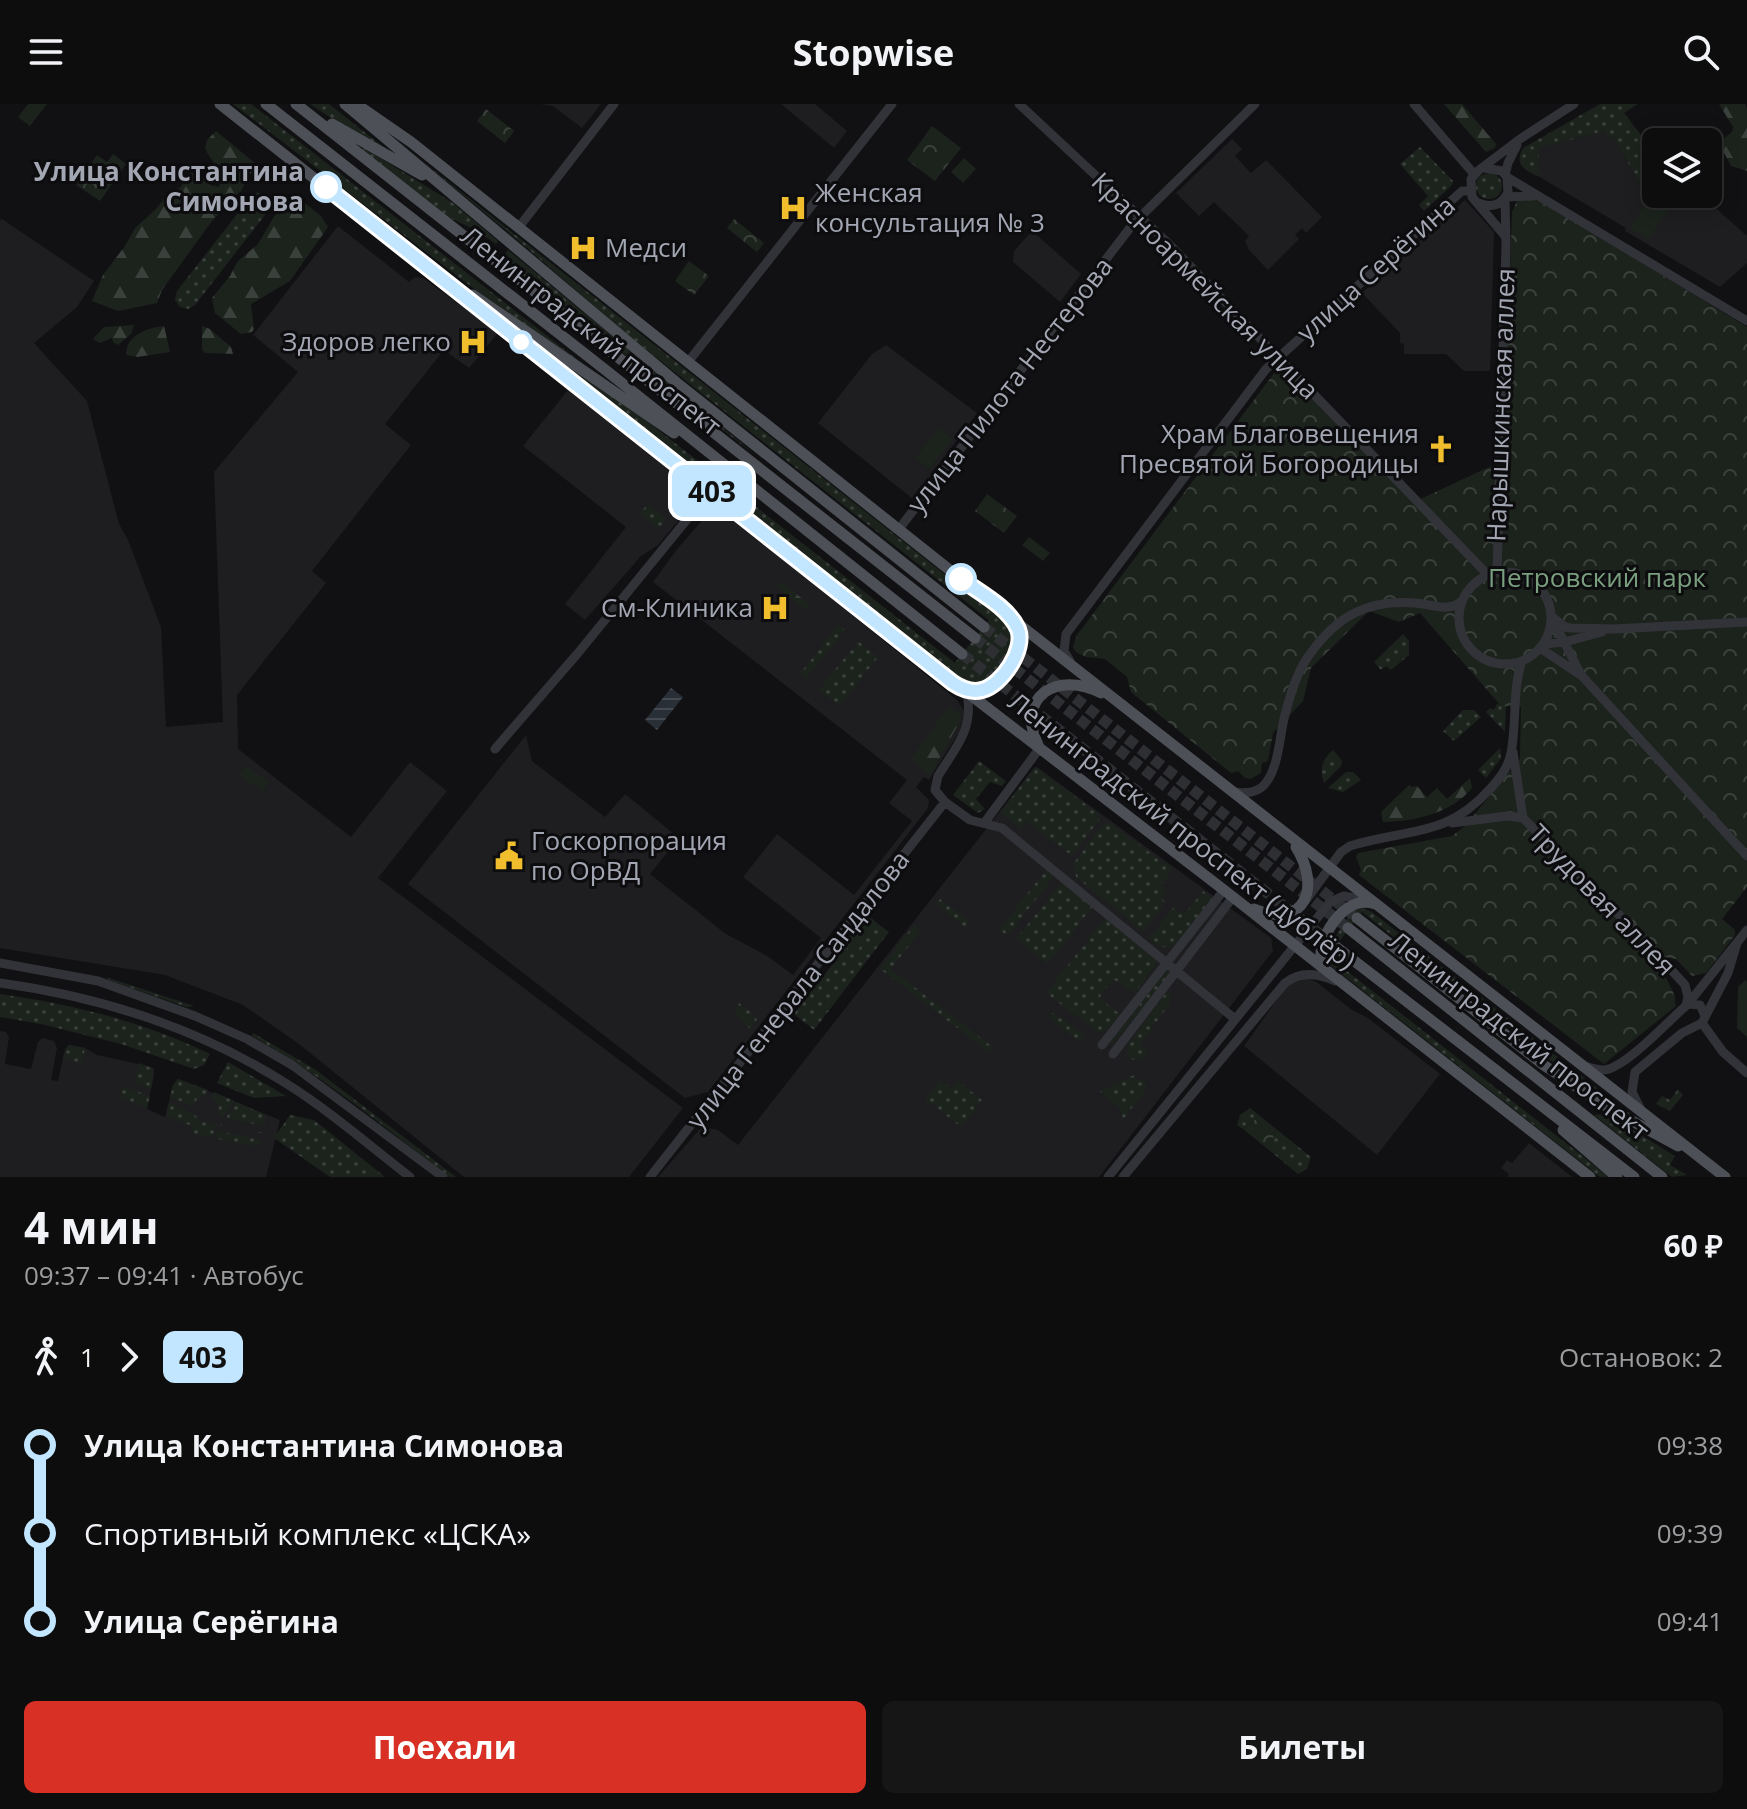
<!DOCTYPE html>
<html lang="ru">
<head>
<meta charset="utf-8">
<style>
  body { margin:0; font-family:"Open Sans",sans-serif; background:#161617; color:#f1f3f6; height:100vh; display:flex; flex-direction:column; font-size:30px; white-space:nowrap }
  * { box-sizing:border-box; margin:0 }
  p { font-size:26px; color:#9a9c9e }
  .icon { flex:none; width:44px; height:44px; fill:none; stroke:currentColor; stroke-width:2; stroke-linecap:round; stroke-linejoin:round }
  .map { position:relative; height:1073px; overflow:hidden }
  .drawer { display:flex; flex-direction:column; background:#0d0d0e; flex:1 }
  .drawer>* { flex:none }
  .badge { padding:0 16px; border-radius:12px; font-size:28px; line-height:52px }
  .buttons { position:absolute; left:1642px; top:24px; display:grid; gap:16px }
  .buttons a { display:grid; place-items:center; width:80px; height:80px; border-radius:12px; background:#0d0d0e; box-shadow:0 4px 20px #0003,0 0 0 2px #2d2d2e; font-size:40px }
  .map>.badge { position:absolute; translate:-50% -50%; box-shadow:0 0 0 4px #fff }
  .legs { display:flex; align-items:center; gap:12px; height:88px; padding:0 24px; font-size:26px }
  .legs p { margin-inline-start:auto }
  .headline { display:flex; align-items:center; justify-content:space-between; height:136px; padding:0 24px }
  h1 { font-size:44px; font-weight:700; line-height:60px }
  .primary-button { display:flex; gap:16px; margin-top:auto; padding:16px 24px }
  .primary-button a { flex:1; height:92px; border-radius:12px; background:#d93025; color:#fff; font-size:32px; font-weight:700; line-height:92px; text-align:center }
  .primary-button a+a { background:#161617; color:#f1f3f6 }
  ul { padding:0 24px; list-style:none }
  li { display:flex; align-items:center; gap:28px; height:88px; font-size:30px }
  li i { display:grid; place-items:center; width:12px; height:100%; margin:0 10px; background:currentColor }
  li i::after { content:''; width:20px; height:20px; margin:-10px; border:6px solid; border-radius:50%; background:#0d0d0e }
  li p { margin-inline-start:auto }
  li:first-child i { background:linear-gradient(#0000 50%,currentColor 0) }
  li:last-child i { background:linear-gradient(currentColor 50%,#0000 0) }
  header { display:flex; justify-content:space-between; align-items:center; height:104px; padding:0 24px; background:#0d0d0e; font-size:36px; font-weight:700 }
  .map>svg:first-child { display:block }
  .built { fill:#1e1d20 }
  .grass { fill:url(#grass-dots) }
  .forest { fill:url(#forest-firs) }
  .park { fill:url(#park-crowns) }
  .garden { fill:#1c231d }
  .water { fill:url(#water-rules) }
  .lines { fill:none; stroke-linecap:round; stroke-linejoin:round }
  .major-tunnel { stroke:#2e2f33; stroke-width:11; stroke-dasharray:11 5.5; stroke-linecap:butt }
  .minor { stroke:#323338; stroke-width:9 }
  .major { stroke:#4e5057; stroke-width:11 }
  .line-1-casing { stroke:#fff; stroke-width:18 }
  .line-1 { stroke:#c2e6ff; stroke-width:12 }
  .stop-1-dot { fill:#fff; stroke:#c2e6ff; stroke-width:4 }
  .labels { text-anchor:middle; stroke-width:6; stroke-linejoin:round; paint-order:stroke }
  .stop-label { font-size:26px; font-weight:bold; fill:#a3a7b3; stroke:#0d0c0e; text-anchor:end }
  .poi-label { font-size:26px; fill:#a3a7b3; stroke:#0d0c0e; text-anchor:start }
  .street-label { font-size:26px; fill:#a3a7b3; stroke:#0d0c0e }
  .park-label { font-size:26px; fill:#7a9f7f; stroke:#0d0c0e }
</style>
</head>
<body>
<header><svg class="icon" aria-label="menu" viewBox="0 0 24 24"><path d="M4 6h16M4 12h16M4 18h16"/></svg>Stopwise<svg class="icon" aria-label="search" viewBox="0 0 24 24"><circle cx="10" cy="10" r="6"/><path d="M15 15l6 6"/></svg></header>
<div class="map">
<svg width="1747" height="1073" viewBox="0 0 1747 1073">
  <defs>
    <pattern id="grass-dots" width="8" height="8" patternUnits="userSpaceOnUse" patternTransform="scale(2)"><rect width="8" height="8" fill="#1c231d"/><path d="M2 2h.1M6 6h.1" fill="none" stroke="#3a403b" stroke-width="1.8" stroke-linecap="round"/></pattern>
    <pattern id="forest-firs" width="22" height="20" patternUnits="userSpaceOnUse" patternTransform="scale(2)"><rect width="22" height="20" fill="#1c231d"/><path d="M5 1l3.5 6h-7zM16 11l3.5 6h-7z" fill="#3a403b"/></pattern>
    <pattern id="park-crowns" width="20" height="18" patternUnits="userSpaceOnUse" patternTransform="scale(2)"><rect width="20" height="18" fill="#1c231d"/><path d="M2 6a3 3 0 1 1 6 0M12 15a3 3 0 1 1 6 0" fill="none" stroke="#3a403b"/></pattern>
    <pattern id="water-rules" width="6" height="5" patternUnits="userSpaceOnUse" patternTransform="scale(2)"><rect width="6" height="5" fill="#282f36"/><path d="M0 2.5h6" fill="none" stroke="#444a51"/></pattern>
  </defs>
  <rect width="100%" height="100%" fill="#111113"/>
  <!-- built -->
  <path class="built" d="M540,0H601L582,24L553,2Z
    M781,0H815L847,27L834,44Z
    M1604,27L1613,32L1647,91L1656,78V90H1695L1701,96L1710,99L1747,132V159L1720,183L1625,127L1626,124L1538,72V44Z
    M1232,35L1242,45L1235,52L1251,69L1266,56L1322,113L1306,129L1302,124L1295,131L1299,135L1268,166L1249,146L1245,137L1249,132L1214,98L1199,112L1176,89Z
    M1465,96L1494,128L1490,267H1464L1446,250H1404V240L1400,239V229L1362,189Z
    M2,115L94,177L77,203L34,239L87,297L119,420L128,436L161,523L166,623L223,618L214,368L298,268L253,231L338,122L409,178L415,173L423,174L498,229L469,264L444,246L385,320L411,341L312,467L326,479L237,591L238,645L351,733L410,658L447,687L378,774L683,1004L629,1073H464L299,940L243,901L165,871L0,844V117Z
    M1032,127L1081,170L1060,198L1013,158L1014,147Z
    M886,241L977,309L913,395L818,319L872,250Z
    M568,286L689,382L694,393L692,400L658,441L641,452L585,516L565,500L626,423L523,342Z
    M714,403L721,405L957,596L965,608L959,628L929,676L924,673L916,683L929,696L928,704L708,988L685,994L408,780L526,631L532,657L605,713L625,690L679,734L650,770L726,830L769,853L793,871L821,834L743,773L777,730L854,791L912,717L889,699L907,676L653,478L678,444Z
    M1037,663L1271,834L1273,847L1099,1073H658L699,1026L708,1024L718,1026L738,1041L1034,664Z
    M1307,875L1315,877L1352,906L1368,914L1440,970L1377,1051L1244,942L1284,886L1291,879Z
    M0,927L6,928L9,933L5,960L31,965L38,938L43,934L54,937L57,944L51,976L58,977L65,945L70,941L85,944L97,951L152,963L154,971L147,1005L165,1013L173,981L178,975L280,1016L266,1073H0Z
    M1529,1039L1572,1073H1507L1509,1070L1501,1064L1507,1056L1512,1059Z"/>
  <!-- grass -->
  <path class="grass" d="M233,0H251L597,271L469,181Z
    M310,0H329L397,54L349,26Z
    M1600,0H1638L1624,9C1645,38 1670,56 1647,92L1613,32L1609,34L1604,27L1539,44L1538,72C1524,67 1514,59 1523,44Z
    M1420,43L1453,77L1452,81L1424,107L1419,101L1428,92L1400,60Z
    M364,44L453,99L498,137L496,140L478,127L448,113L362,47Z
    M408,46L1005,518C1031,544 990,594 960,577L526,232L638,310L955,559L989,516L629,232L513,132Z
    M1476 82a13 13 0 1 1 26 0a13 13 0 1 1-26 0Z
    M258,88L269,94L271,101L268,107L195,201L188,205L180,203L175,196L177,187L252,91Z
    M508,146L758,353L501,155Z
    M648,400L667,415L659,425L639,410Z
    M838,521L845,526L806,575L800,570Z
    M1403,530L1409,537V551L1391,566L1386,562L1381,566L1374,558Z
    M858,537L878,553L840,602L819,586Z
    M1497,600L1506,602L1505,628L1486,608L1490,604L1494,606Z
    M1463,606H1474L1481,613L1454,637L1443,627Z
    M1500,644L1501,654L1486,674L1478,666Z
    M1333,646L1342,657L1341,662L1324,679C1319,666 1322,655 1333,646Z
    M979,657L1006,677L1002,682L990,678L976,695L985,705L978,709L953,691Z
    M1035,663L1099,710V716L1074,750L1071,751L1025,717L1020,724L1000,709Z
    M1346,668H1353L1361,676L1343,688L1328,684Z
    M1104,719H1110L1172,765L1161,782L1167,787L1161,794L1165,798L1144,828L1076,773L1073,760Z
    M1046,766L1054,772L1009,830H1005L999,826Z
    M1062,778L1093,802L1048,860L1016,835Z
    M1203,787L1213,795L1172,843H1160L1149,834L1174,803L1184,811Z
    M940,795L969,817L965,823L936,800Z
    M1361,804L1372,808L1616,999L1553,958L1362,808L1328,852L1609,1073H1600L1329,860L1325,850L1328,844L1351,809Z
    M869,813L889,828L814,926L794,910Z
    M1105,814L1158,858L1135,889L1113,875L1099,894L1120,910L1107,926L1098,928L1046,889Z
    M914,821L921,826L891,865L994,944L990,949L880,865Z
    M1169,863L1173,866L1111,942L1110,939Z
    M106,873L194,902L187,903L111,877Z
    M1166,889L1170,890V899L1140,940L1148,947C1145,957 1136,960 1128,952L1127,942Z
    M0,890C72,900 144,918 210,950L204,961L194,965L121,940L41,920L0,913Z
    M739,899L758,914L750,925L734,906Z
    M1052,909H1055L1084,931L1085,937L1080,938L1051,916Z
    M253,929L316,966L456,1073H449C385,1023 323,972 252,932Z
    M68,941L85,944L82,960L63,953Z
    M228,958L286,992L254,994L217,979Z
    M139,959L154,965L151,985L135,979Z
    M1134,971L1146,980L1147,984L1121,1018L1122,1006L1100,987Z
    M178,975L208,986L206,992L197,995L193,1002L170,993L173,981Z
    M940,976L951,984L958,977L982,996L961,1023L925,995Z
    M122,982L150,992L147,1004L120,993Z
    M1678,985L1683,991L1670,1007L1656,1000L1662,992L1670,996Z
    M214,988L235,997L223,1013L218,1011L219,1001L212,993Z
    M237,998L263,1010L266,1013L265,1022L226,1014Z
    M169,999L194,1010L201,1018L218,1019L212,1033L191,1029L192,1022L166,1012Z
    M1250,1004L1260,1012L1243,1025L1237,1021L1240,1011Z
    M1607,1010L1675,1052L1670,1061L1687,1071L1672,1073L1594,1011Z
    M290,1011L314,1016L385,1073H330L274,1034Z
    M221,1020L264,1029L266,1033L261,1029L221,1021L219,1027L264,1037L252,1042L214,1034Z
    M1276,1025L1311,1053L1307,1065L1298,1070L1269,1046Z"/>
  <!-- forest -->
  <path class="forest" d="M1444,0H1462L1496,40L1495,44L1486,48Z
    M1719,0H1745L1747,5V67L1731,62L1723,47L1722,36L1732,28L1733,23Z
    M216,27L261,64L248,71L242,86L212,117L162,186L157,199L118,207L92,197L103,171L125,142L135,124L155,106L169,89L181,83L186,72C195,64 204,74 210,81L219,83C225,65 210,58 205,44L207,36Z
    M297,93L321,112L328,123L290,177L251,200L254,225L252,228L241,230L215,209L212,194L230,172L237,158L258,140L275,111Z
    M134,221L131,230L118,241L113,238L112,234L100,239L93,235L104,223Z
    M164,222L170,248L137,253L126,251C126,231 147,224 164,222Z
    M202,222L210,225L231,243L233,250L205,249L202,246Z
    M779,479H783L810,501L806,506L776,482Z
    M949,602L959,609L960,617L930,671L911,655Z
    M1470,674L1472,684C1450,710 1415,717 1383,718L1381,708L1409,681L1412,683L1417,682L1427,693L1437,684L1447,695Z
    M867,815H873L883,827L866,821L860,828L863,838L856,850L847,845V836Z"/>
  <!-- park -->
  <path class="park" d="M486,5L514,27L505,39L477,17Z
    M932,22L961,44L935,77L907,56Z
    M113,50L126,60L100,97L76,81L97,51L107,58Z
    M1530,94L1543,99L1747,223V783L1722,815L1735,826V831L1706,869L1692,872L1676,855L1669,854L1660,862L1674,890L1676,902L1604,960L1359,771L1361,766L1356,753L1358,749L1452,732L1465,722L1520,655L1521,603L1501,602L1420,509L1399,518L1369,507L1311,564L1303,597L1273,629L1268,657L1262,659L1261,669L1251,675L1245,674L1238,667L1231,669L1131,588L1127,573L1105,555L1086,553L1076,548L1073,543L1077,531L1281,260L1412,399L1504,356L1512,108L1517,97Z
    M734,115L764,139L757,148L727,124Z
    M689,157L709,172L694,191L675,177Z
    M987,390L1017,412L1004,429L975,407Z
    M1260,1012L1276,1025L1269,1046L1243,1025Z"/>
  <!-- garden -->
  <path class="garden" d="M28,0H47L30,22L18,13Z
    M964,54L976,65L963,79L951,68Z
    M1655,86L1656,90H1661L1673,98L1649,136L1630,124Z
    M939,324L953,335L929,365L915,354Z
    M1029,433L1050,449L1043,457L1022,441Z
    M246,661L269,678L263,688L239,671Z
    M1745,876L1747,878V933L1737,924L1738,883Z"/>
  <!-- water -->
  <path class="water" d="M671,584L683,593L657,626L645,616Z"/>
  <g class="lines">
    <!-- major-tunnel -->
    <path class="major-tunnel" d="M984,523L1353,811
      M975,534L1348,824
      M962,550L1335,842"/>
    <!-- minor -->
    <path class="minor" d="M1019,0L1169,140L1488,471
      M1414,0L1474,70
      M1505,71L1508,59L1517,41
      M1507,73L1747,217
      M1506,93L1534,92
      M1479,99C1492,105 1503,100 1508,88L1507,73L1502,67L1485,64
      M519,123L614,0
      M1506,133L1472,93L1471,75L1479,66L1520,35L1574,0
      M688,258L892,0
      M899,425L1133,120L1255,0
      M1459 514a46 46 0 1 1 92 0a46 46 0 1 1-92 0Z
      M1497,469L1506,141L1505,95
      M1551,512L1565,523L1571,524L1614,525L1747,518
      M1554,518L1580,569
      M1543,540L1565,538L1602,528
      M1540,544L1582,572L1747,752
      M1070,557L1064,547L1066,530L1266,265L1462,87H1470
      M967,589C974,625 956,643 938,672L935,686L945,698L970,716L1002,724L1235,915
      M495,645L578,549L711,386
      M1513,648L1523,714L1646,838L1685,881L1688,893L1686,902
      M1232,688C1243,689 1253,690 1262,683C1280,667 1279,629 1286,607C1291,588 1298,565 1310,550C1337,512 1368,495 1415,499C1432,500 1448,509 1462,497
      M985,718L1039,645
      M1452,719L1507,712L1523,714
      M1306,796L1341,748L1350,742C1407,724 1445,735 1490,685C1500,674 1508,664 1511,649C1517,618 1512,587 1522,557
      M0,859L98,877L195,912L247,935L292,961L443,1073
      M0,879C102,893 200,925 287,980C330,1007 370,1042 410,1073
      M1687,901L1747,826
      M1702,919L1723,948L1747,969
      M1102,941L1224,786
      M1113,950L1233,793
      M1585,962C1591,964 1597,966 1604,966C1626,964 1670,915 1688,900L1700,901L1705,912
      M1640,1004L1632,988L1635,968L1682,929L1702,919L1728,869L1737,839
      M650,1073L945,698
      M1108,1073L1330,798L1344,792L1369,797
      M1123,1073L1285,879C1301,867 1318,869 1335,877"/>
    <!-- major -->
    <path class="major" d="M220,0L894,532L1224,786L1590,1073
      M266,0L603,264L962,550
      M296,0L975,534
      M345,0L677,279L984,523
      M356,0L411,38L961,475L1725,1073
      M332,20L422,71
      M473,191L674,329
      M963,585C999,593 1033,547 1012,516
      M1038,641C1015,593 1057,566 1101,589
      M1254,805C1306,826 1321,783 1296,743
      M1357,814L1545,962L1612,1006L1678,1042
      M1348,824L1662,1073
      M1335,842L1634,1073
      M1322,862C1314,837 1345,788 1375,800
      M1563,1026L1617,1073"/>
  </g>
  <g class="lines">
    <defs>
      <path id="line-1" d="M326,83L953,579C962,585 971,589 982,586C1002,581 1026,545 1018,525C1008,503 980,489 961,475"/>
    </defs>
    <!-- line-1 casing -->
    <use href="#line-1" class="line-1-casing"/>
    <!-- line-1 -->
    <use href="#line-1" class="line-1"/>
  </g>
  <!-- icons -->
  <defs>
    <symbol id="hospital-bare" viewBox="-9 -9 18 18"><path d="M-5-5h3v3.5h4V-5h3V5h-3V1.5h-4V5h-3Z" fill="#f0be2c" stroke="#0d0c0e" stroke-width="2.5" paint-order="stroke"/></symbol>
    <symbol id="church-bare" viewBox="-9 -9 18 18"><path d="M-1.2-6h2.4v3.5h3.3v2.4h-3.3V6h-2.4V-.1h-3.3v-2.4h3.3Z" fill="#f0be2c" stroke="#0d0c0e" stroke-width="2.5" paint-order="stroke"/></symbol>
    <symbol id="civic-bare" viewBox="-9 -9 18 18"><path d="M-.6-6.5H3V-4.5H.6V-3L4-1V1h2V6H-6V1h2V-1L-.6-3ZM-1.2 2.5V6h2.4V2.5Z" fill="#f0be2c" stroke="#0d0c0e" stroke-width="2.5" paint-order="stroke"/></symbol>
  </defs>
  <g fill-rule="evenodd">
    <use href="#hospital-bare" x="773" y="84" width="40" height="40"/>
    <use href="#hospital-bare" x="563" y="124" width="40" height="40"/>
    <use href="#hospital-bare" x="453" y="218" width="40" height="40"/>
    <use href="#church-bare" x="1421" y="325" width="40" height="40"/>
    <use href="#hospital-bare" x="755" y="484" width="40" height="40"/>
    <use href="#civic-bare" x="489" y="732" width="40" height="40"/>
  </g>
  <!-- markers -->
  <g class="stop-1-dot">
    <circle cx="326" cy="83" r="14"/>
    <circle cx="521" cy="238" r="10"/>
    <circle cx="961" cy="475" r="14"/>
  </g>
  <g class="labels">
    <!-- stop labels -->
    <g class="stop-label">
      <text x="304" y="77">Улица Константина<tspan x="304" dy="30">Симонова</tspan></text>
    </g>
    <!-- poi labels -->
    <g class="poi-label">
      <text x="815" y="98">Женская<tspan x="815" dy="30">консультация № 3</tspan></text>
      <text x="605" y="153">Медси</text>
      <text x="451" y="247" text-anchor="end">Здоров легко</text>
      <text x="1419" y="339" text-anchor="end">Храм Благовещения<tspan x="1419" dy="30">Пресвятой Богородицы</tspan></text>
      <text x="753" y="513" text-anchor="end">См-Клиника</text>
      <text x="531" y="746">Госкорпорация<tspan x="531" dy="30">по ОрВД</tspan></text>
    </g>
    <!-- street labels -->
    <g class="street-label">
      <text transform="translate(1376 165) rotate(-42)" y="9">улица Серёгина</text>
      <text transform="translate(1205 182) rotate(45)" y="9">Красноармейская улица</text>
      <text transform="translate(591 227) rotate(38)" y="9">Ленинградский проспект</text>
      <text transform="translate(1010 281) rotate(-52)" y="9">улица Пилота Нестерова</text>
      <text transform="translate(1501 301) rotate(-88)" y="9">Нарышкинская аллея</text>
      <text transform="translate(1182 727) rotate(38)" y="9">Ленинградский проспект (дублёр)</text>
      <text transform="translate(1602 796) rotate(46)" y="9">Трудовая аллея</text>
      <text transform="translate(798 886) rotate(-52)" y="9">улица Генерала Сандалова</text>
      <text transform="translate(1519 932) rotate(38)" y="9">Ленинградский проспект</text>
    </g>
    <!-- park labels -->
    <g class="park-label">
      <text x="1597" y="483">Петровский парк</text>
    </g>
  </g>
</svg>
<div class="buttons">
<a><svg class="icon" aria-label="layers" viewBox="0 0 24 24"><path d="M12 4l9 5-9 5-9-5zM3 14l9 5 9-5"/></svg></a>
</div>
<b class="badge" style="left:712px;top:387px;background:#c2e6ff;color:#111">403</b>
</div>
<section class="drawer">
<div class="headline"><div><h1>4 мин</h1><p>09:37 – 09:41 · Автобус</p></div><b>60 ₽</b></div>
<div class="legs"><svg class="icon" aria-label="walk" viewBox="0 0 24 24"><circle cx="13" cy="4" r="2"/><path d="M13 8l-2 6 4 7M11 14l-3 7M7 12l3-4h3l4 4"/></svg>1<svg class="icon" aria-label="forward" viewBox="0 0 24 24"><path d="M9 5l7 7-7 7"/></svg><b class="badge" style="background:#c2e6ff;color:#111">403</b><p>Остановок: 2</p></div>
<ul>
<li><i style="color:#c2e6ff"></i><b>Улица Константина Симонова</b><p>09:38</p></li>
<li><i style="color:#c2e6ff"></i><span>Спортивный комплекс «ЦСКА»</span><p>09:39</p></li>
<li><i style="color:#c2e6ff"></i><b>Улица Серёгина</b><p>09:41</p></li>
</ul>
<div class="primary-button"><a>Поехали</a><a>Билеты</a></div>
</section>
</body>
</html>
